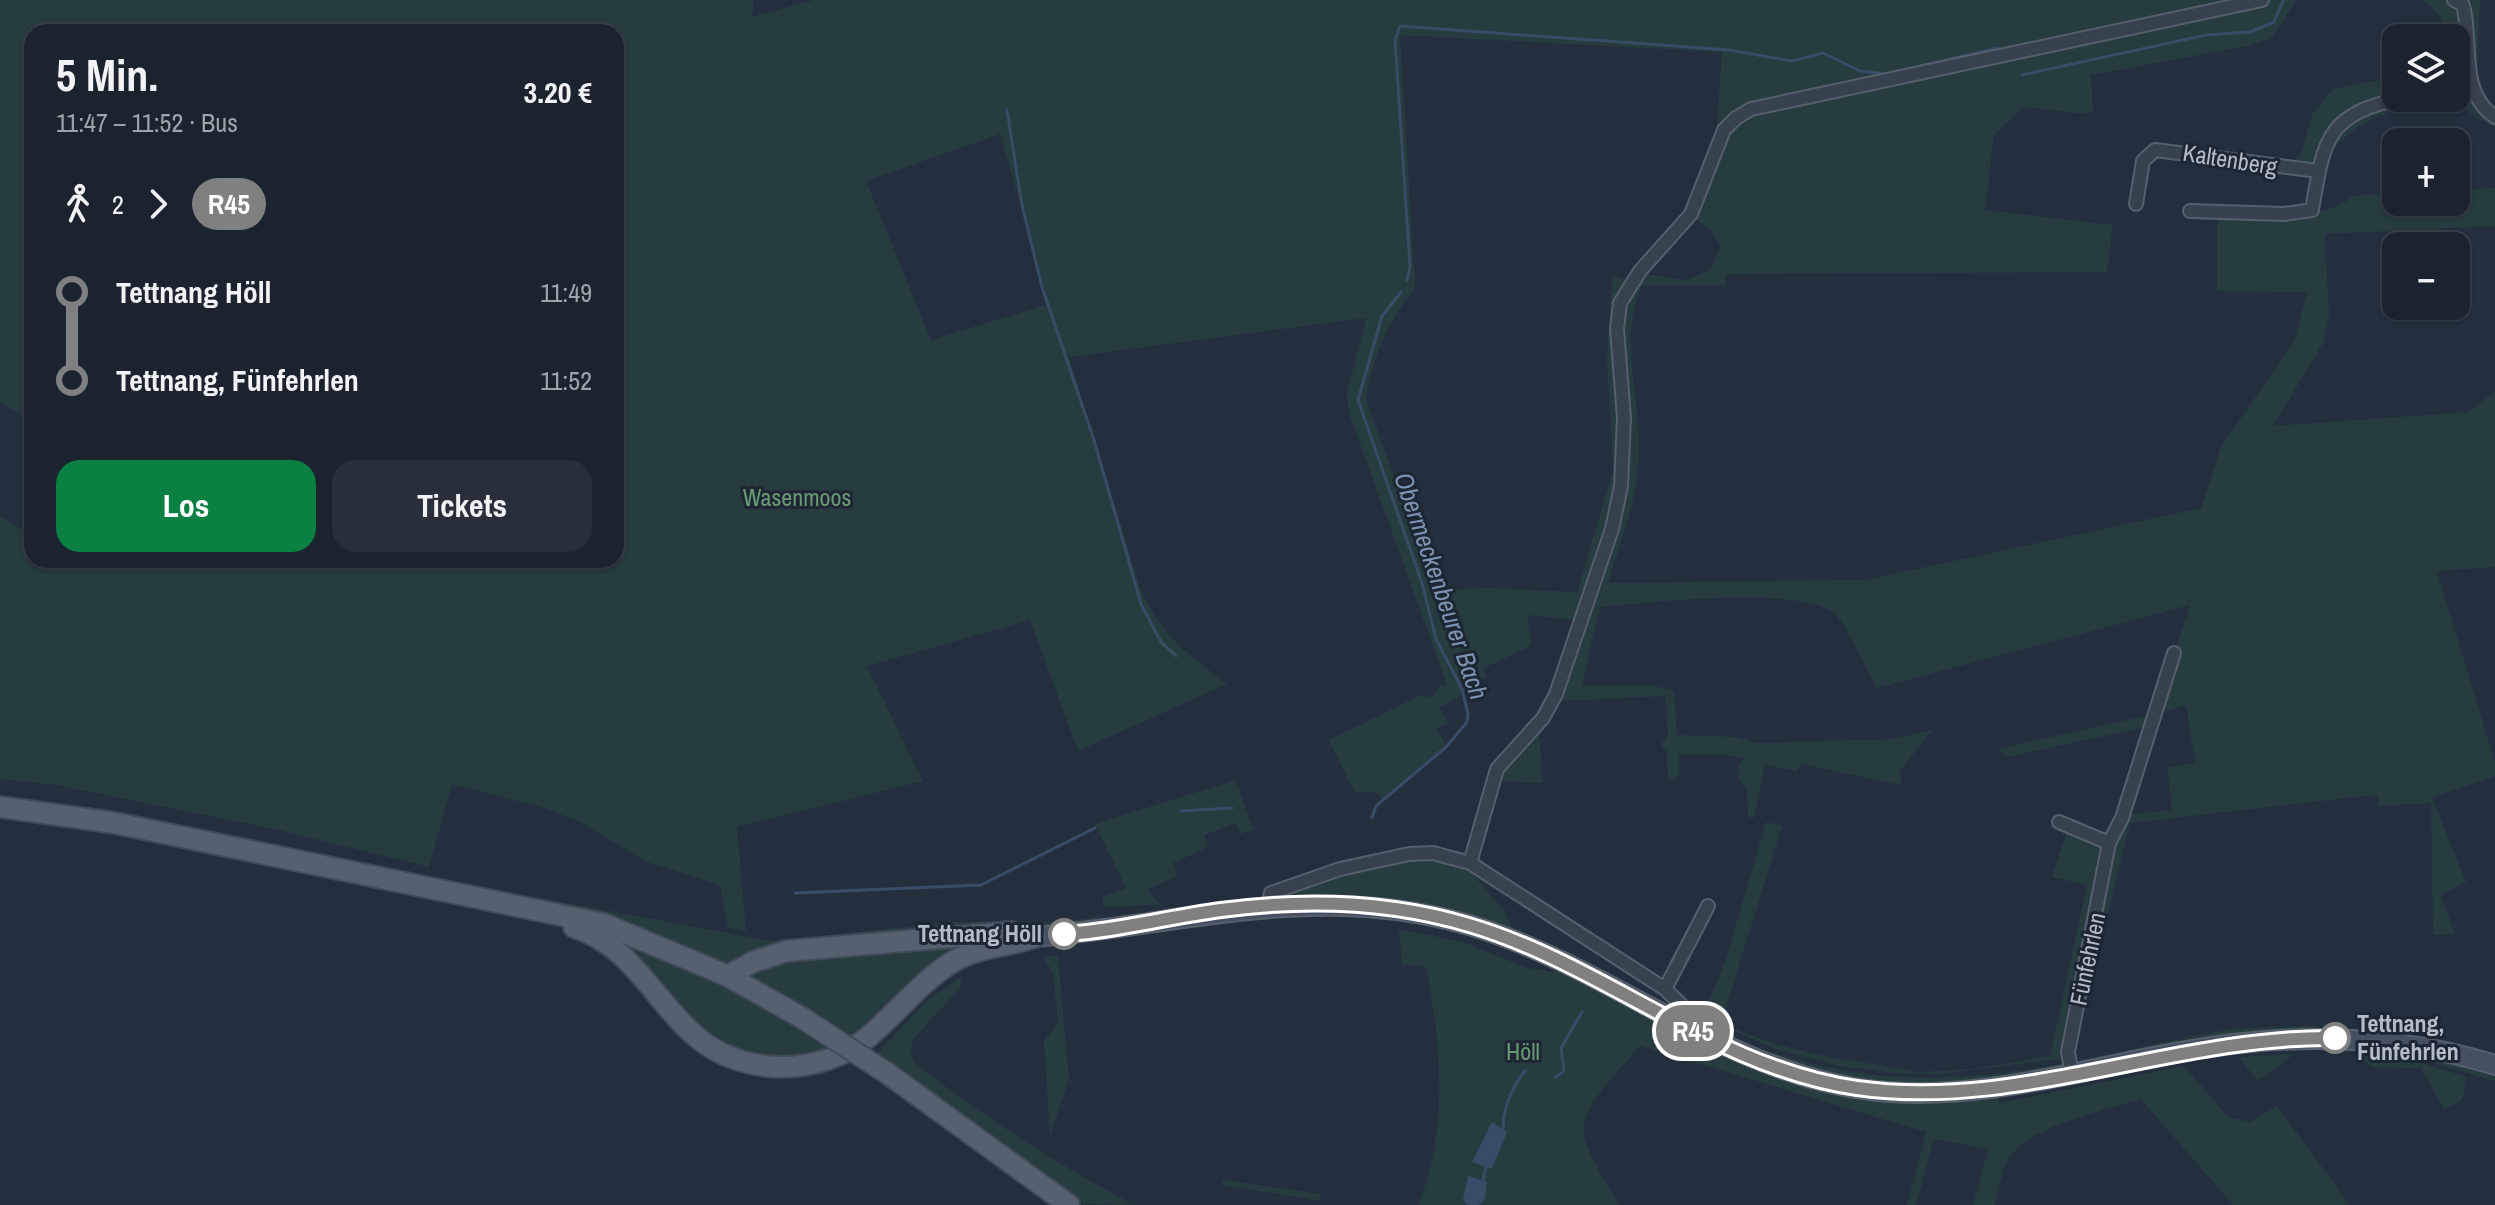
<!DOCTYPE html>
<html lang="de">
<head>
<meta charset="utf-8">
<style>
  body { margin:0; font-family:"Archivo Narrow",sans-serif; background:#282f3a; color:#f1f3f6; height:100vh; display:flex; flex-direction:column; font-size:30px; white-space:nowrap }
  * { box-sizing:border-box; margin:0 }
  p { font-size:26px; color:#a0a4aa }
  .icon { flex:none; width:44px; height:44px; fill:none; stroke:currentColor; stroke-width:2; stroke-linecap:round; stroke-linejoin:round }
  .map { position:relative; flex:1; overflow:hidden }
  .drawer { position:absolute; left:24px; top:24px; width:600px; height:544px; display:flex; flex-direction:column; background:#1b232e; border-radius:24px; box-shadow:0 2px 6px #0004,0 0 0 2px #39404a }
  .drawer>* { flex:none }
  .badge { padding:0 16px; border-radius:26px; font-size:28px; line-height:52px }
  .buttons { position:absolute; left:2382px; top:24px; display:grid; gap:16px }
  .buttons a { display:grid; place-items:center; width:88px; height:88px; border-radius:16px; background:#1b232e; box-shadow:0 2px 6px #0004,0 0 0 2px #39404a; font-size:40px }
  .map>.badge { position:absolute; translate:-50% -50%; box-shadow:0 0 0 4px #fff }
  .legs { display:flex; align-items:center; gap:12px; height:88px; padding:0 32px; font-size:26px }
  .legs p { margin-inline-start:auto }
  .overview { display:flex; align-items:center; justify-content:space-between; height:136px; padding:0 32px }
  h1 { font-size:44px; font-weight:700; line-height:60px }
  .primary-button { display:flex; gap:16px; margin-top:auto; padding:16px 32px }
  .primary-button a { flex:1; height:92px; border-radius:24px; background:#0b8043; color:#fff; font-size:32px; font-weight:700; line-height:92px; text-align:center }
  .primary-button a+a { background:#282f3a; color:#f1f3f6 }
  ul { padding:0 32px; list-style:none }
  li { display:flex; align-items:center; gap:28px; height:88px; font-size:30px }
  li i { display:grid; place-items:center; width:12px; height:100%; margin:0 10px; background:currentColor }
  li i::after { content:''; width:20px; height:20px; margin:-10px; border:6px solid; border-radius:50%; background:#1b232e }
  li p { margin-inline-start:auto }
  li:first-child i { background:linear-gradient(#0000 50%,currentColor 0) }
  li:last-child i { background:linear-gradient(currentColor 50%,#0000 0) }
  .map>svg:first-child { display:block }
  .green { fill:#263c3f; fill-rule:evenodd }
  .water { fill:#394c67 }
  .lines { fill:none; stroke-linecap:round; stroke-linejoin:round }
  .stream { stroke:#394c67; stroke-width:3 }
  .minor-casing { stroke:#565f6c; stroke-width:16 }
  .secondary-casing { stroke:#565f6c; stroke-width:22 }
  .primary-casing { stroke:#414a57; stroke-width:24 }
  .minor { stroke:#38414e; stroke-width:12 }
  .secondary { stroke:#465061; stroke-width:18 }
  .primary { stroke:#56606e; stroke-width:20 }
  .primary-bridge-casing { stroke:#414a57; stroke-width:24; stroke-linecap:butt }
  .primary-bridge { stroke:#56606e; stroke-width:20 }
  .line-1-casing { stroke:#fff; stroke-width:18 }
  .line-1 { stroke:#808080; stroke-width:12 }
  .stop-1-dot { fill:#fff; stroke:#808080; stroke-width:4 }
  .labels { text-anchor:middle; stroke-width:6; stroke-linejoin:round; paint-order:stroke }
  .street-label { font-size:24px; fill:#b4bcc9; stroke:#1d2633 }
  .park-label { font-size:24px; fill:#6b9a76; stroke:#1d2633 }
  .stop-label { font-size:24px; font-weight:bold; fill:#b4bcc9; stroke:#1d2633; text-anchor:end }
  .water-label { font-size:26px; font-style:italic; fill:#7c92b1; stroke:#1d2633 }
</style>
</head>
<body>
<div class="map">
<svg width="2495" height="1205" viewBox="0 0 2495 1205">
  <rect width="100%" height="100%" fill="#242f3e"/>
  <!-- green -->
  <path class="green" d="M0,0H754L752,17L814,0H2246L1741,107L1721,126L1716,137L1722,52L1400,35L1415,287C1388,322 1373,355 1366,399L1435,591L1484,588L1577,592L1613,471L1607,356L1612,276L1627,280L1615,304L1620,453L1611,515L1576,620L1527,615L1532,645L1484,668L1486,676C1479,686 1451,703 1439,707L1448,723L1436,729L1446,745L1383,799L1375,792L1355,793L1329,740L1419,696L1433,697L1439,686L1447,685L1349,413L1347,393L1366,318L1069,357L1140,588C1161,635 1187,653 1227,684L1078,751L1030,620L867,666L923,781L737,827L746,931L728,928L720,885L647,862L582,823L545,808L452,784L429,867L279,830L57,785L0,779V516L32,536V560H616V32H32V421L0,402ZM1000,134L1049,304L931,340L866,181Z
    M2270,0H2296L2272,38L2248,46L2091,75L2093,111L2086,114L2023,107L1994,135L1985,210L2113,225L2107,272L1726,274L1725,285H1642C1618,339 1640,393 1639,450C1639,496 1621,540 1608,583L1865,580L2201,508L2221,447L2294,341L2307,292L2217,291V213C2252,214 2328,222 2352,196L2396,193V202H2456V190L2495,188V226L2325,234L2329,317L2323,343L2273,426L2468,412L2495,392V567L2437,571L2495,762V776L2432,797L2466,882L2441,895L2455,934L2433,935L2431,803L2379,806L2378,797L2373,795L2130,823L2073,1057L1940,1074L1897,1073L1839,1066L1776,1049L1702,1017L1725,962L1766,822L1782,826L1721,1024L1772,1043L1819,1055L1919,1072L1973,1069L2050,1056L2087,885L2052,877L2069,826L2108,843L2123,815L2172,810L2167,767L2195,763L2186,705L2155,714L2151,726L2007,757L1997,749L2155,714L2190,605L1877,688C1868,673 1845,622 1834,613C1799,585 1647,603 1600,607L1582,686L1651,685L1674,691L1677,735L1737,737L1758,743L1894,739L1932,730L1900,771L1901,785L1801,764L1797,771L1765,765L1754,818L1748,817L1747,789L1737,778L1739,764L1745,759L1728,755L1679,754L1680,773L1676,779L1668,780L1667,752L1661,745L1668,734L1665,696L1558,701L1621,513V322L1628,298L1643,274L1686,280L1710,270L1721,246L1711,231L1694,217L1726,133L1753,112Z
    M2423,0H2444L2459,14L2464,73L2456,82V38H2447L2439,14Z
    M2472,0H2480L2477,68L2473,76Z
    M2396,77V97C2337,109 2339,119 2315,171L2291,165L2301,153L2313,113L2333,89Z
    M2456,94L2467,97L2495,121V128L2469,113L2463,101C2400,109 2367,106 2325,160C2330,150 2334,134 2342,126C2366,98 2422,98 2456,98Z
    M1539,734L1543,783L1496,781L1512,758Z
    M1236,780L1253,830L1240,834L1236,823L1204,835L1208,847L1173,863L1177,876L1147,890L1161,905L1103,907V897L1126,888L1095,824Z
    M1429,859L1467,868L1504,910L1514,931L1409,900L1281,896L1363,868Z
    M423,876L771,941L953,922L1071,921L1112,914L1068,926L950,930L726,966Z
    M1399,929L1463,942L1527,968L1557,972L1597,986L1650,1017L1750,1066L1784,1078L1996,1095L2000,1103L2184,1066L2228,1117L2250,1122L2277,1106L2350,1205H2233L2141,1099C2103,1112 2026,1125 2007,1162C2000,1175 1999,1192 1995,1205H1973L1988,1149L1934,1139L1916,1205H1907L1926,1132L1640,1046C1622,1069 1576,1108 1585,1139C1591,1161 1608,1185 1619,1205H1418C1449,1129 1441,1045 1426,967L1402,964Z
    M603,931L732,986L833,1051L766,1061L702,1035Z
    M980,939L857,1038L740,974L761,963Z
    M1058,955L1069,1079L1050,1136L1044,1041L1058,1022L1053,972L1043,958Z
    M962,977L961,987L913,1039L911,1056L916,1064C985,1118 1057,1164 1134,1205L1084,1204L1015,1160L877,1054L926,1001Z
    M1701,1023C1828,1084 1925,1088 2062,1064L2059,1069C1979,1084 1896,1095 1815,1073C1778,1062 1741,1044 1706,1030Z
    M2317,1026L2316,1031L2187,1043L2183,1038L2232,1029Z
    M2179,1039V1044L2075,1067L2073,1062Z
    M2294,1054L2258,1081L2239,1058V1057Z
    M2419,1054L2495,1077V1081L2417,1058Z
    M2357,1055L2425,1064L2467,1077L2462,1100L2444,1109L2421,1068L2372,1067Z
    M2179,1057L2180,1063L2010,1096V1092Z
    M1223,1180L1321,1194L1320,1201L1222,1185Z"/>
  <!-- water -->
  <path class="water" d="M1492,1122L1507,1132L1492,1169L1472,1162Z
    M1468,1176L1487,1182L1485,1199L1479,1205H1468L1463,1200Z"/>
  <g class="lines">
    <!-- stream -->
    <path class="stream" d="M2022,75L2206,35L2250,32L2274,22L2283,1
      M1007,110L1022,205L1042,287L1094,440L1141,604L1161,642L1176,656
      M1407,280L1410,266L1395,40L1400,26L1729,50L1792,61L1823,53L1860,71L1885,74L1998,48
      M1181,811L1232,808
      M1372,818L1376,806L1446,747L1467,722L1468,714L1462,689L1436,639L1422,583L1358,400L1382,316L1401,292
      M795,893L981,885L1095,828
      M1556,1077L1564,1071L1561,1048L1582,1012
      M1503,1129C1503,1107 1511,1089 1525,1071
      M1483,1181L1486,1165"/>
    <defs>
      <path id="minor" d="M2454,0L2463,5C2473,43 2458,92 2495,117
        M2136,204L2143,161L2155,150L2318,171
        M2190,211L2284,214L2312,210C2324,139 2326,114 2403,98
        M2059,822L2109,843
        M1470,863L1497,769L1543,718L1556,694L1612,529L1621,486L1624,418L1617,329L1620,303L1640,271L1691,214L1724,130L1736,118L1751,109L2262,0
        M1268,905L1271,893L1340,869L1409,854L1433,853L1470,863L1665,989L1694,1017L1689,1030
        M1665,989L1708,906
        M2072,1074L2068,1052L2109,843L2122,818L2174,653"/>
      <path id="secondary" d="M1035,937C1184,924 1319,881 1469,925C1616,968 1732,1081 1889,1092C1989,1099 2083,1069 2180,1052C2284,1033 2393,1033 2495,1065"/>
      <path id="primary" d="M0,807L115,823L604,924L728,976L804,1019
        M574,927C633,946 654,1002 699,1039C746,1077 821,1076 868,1037C897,1013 921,981 954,961C980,946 1008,947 1035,937
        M728,976L753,962L787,951L1011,932
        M887,1073L1069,1205"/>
    </defs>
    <!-- minor casing -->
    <use href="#minor" class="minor-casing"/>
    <!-- secondary casing -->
    <use href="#secondary" class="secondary-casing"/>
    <!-- primary casing -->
    <use href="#primary" class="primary-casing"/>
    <!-- minor -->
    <use href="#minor" class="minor"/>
    <!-- secondary -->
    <use href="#secondary" class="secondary"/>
    <!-- primary -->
    <use href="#primary" class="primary"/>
    <defs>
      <path id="primary-bridge" d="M804,1019L887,1073"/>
    </defs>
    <!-- primary-bridge casing -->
    <use href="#primary-bridge" class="primary-bridge-casing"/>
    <!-- primary-bridge -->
    <use href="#primary-bridge" class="primary-bridge"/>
  </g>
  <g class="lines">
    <defs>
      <path id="line-1" d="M1064,934C1117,931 1168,917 1221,910C1303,899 1389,901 1469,925C1605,965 1715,1068 1857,1088C2018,1111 2172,1036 2335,1038"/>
    </defs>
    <!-- line-1 casing -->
    <use href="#line-1" class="line-1-casing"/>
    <!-- line-1 -->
    <use href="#line-1" class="line-1"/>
  </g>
  <!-- markers -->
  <g class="stop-1-dot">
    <circle cx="1064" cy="934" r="14"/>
    <circle cx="2335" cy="1038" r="14"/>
  </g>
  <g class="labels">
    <!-- street labels -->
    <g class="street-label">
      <text transform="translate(2230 160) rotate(9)" y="8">Kaltenberg</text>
      <text transform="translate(2088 959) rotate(-78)" y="8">Fünfehrlen</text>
    </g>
    <!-- park labels -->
    <g class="park-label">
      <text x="797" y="506">Wasenmoos</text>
      <text x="1523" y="1060">Höll</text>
    </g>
    <!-- stop labels -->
    <g class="stop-label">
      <text x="1042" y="942">Tettnang Höll</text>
      <text x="2357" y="1032" text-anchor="start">Tettnang,<tspan x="2357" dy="28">Fünfehrlen</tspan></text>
    </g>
    <!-- water labels -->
    <g class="water-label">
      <text transform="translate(1441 586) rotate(71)" y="9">Obermeckenbeurer Bach</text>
    </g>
  </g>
</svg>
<div class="buttons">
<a><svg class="icon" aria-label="layers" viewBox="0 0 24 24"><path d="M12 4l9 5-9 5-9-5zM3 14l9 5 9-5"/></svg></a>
<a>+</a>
<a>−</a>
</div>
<b class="badge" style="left:1693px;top:1031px;background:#808080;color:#fff">R45</b>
<section class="drawer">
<div class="overview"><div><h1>5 Min.</h1><p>11:47 – 11:52 · Bus</p></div><b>3.20 €</b></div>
<div class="legs"><svg class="icon" aria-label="walk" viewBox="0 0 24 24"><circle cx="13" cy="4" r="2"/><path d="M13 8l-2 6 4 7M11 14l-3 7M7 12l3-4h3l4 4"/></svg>2<svg class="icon" aria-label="forward" viewBox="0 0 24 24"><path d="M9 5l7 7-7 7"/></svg><b class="badge" style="background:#808080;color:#fff">R45</b></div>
<ul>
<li><i style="color:#808080"></i><b>Tettnang Höll</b><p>11:49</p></li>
<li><i style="color:#808080"></i><b>Tettnang, Fünfehrlen</b><p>11:52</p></li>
</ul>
<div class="primary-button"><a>Los</a><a>Tickets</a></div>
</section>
</div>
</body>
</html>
